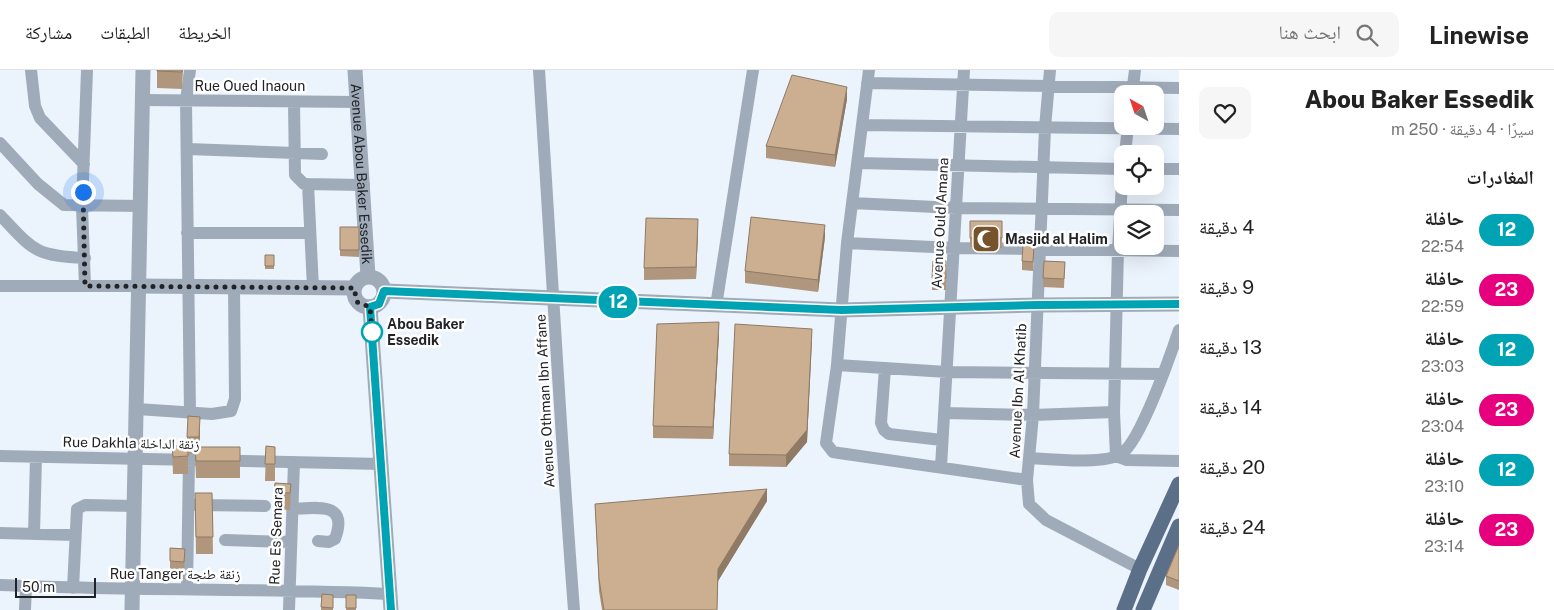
<!DOCTYPE html>
<html lang="ar">
<head>
<meta charset="utf-8">
<style>
  body { margin:0; font-family:"Public Sans","Noto Naskh Arabic",sans-serif; background:#f6f6f6; color:#222; direction:rtl; height:100vh; display:flex; flex-direction:column; font-size:19px; white-space:nowrap }
  * { box-sizing:border-box; margin:0 }
  p { font-size:16px; color:#767676 }
  .icon { flex:none; width:28px; height:28px; fill:none; stroke:currentColor; stroke-width:2; stroke-linecap:round; stroke-linejoin:round }
  .map { position:relative; flex:1; overflow:hidden; direction:ltr }
  .details { display:flex; flex-direction:column; background:#fff; width:375px }
  .details>* { flex:none }
  .badge { padding:0 10px; border-radius:16px; font-size:18px; line-height:32px }
  .needle { width:32px; rotate:320deg }
  .controls { position:absolute; left:1114px; top:15px; display:grid; gap:10px }
  .controls a { display:grid; place-items:center; width:50px; height:50px; border-radius:10px; background:#fff; box-shadow:0 5px 20px #0002; font-size:25px }
  .scale { position:absolute; left:15px; bottom:12px; width:81px; box-sizing:border-box; padding-left:5px; border:2px solid #212327; border-top:0; font-size:14px; line-height:18px; white-space:nowrap; color:#212327; -webkit-text-stroke:4px #fff; paint-order:stroke }
  .you { position:absolute; width:25px; height:25px; margin:-12px; border:4px solid #fff; border-radius:50%; background:#1a73e8; box-shadow:0 0 0 8px #1a73e833 }
  .map>.badge { position:absolute; translate:-50% -50%; box-shadow:0 0 0 2px #fff }
  h2 { padding:0 20px; font-size:19px; line-height:45px }
  .round { display:grid; place-items:center; flex:none; width:52px; height:52px; border-radius:10px; background:#f6f6f6 }
  .summary { display:flex; align-items:center; justify-content:space-between; height:85px; padding:0 20px }
  h1 { font-size:24px; font-weight:800; line-height:38px }
  ul { padding:0; list-style:none }
  li { display:flex; align-items:center; gap:15px; height:60px; padding:0 20px }
  li div { flex:1 }
  li b { display:block; font-size:19px }
  li em { font-style:normal }
  li .badge { min-width:55px; font-weight:700; text-align:center }
  header { display:flex; align-items:center; gap:30px; box-sizing:border-box; height:70px; padding:0 25px; background:#fff; border-bottom:1px solid #e0e0e0 }
  header strong { font-size:24px }
  nav { display:flex; gap:28px; margin-inline-start:auto; font-size:18px }
  .search { width:350px; height:45px; background:#f6f6f6; display:flex; align-items:center; gap:12px; box-sizing:border-box; padding:0 18px; border-radius:10px; color:#767676; font-size:19px }
  main { display:flex; flex:1; min-height:0 }
  .map>svg:first-child { display:block }
  .lines { fill:none; stroke-linecap:round; stroke-linejoin:round }
  .minor { stroke:#a0abb9; stroke-width:12 }
  .tertiary { stroke:#a0abb9; stroke-width:15 }
  .primary { stroke:#5c6f88; stroke-width:15 }
  .wall { fill:#af967c }
  .shaded-wall { fill:#8e7a65 }
  .building { fill:#cbaf90; stroke:#8e7a65 }
  .line-casing { stroke:#fff; stroke-width:11 }
  .line { stroke:#00a3b4; stroke-width:8 }
  .walk { stroke:#212327; stroke-width:5; stroke-dasharray:0 9 }
  .stop-dot { fill:#fff; stroke:#00a3b4; stroke-width:2.5 }
  .labels { text-anchor:middle; stroke-width:5; stroke-linejoin:round; paint-order:stroke }
  .street-label { font-size:14px; fill:#212327; stroke:#fff }
  .poi-label { font-size:14px; font-weight:bold; fill:#212327; stroke:#fff; text-anchor:start }
  .stop-label { font-size:14px; font-weight:bold; fill:#212327; stroke:#fff; text-anchor:start }
</style>
</head>
<body>
<header>
<strong>Linewise</strong>
<div class="search"><svg class="icon" aria-label="search" viewBox="0 0 24 24"><circle cx="10" cy="10" r="6"/><path d="M15 15l6 6"/></svg>ابحث هنا</div>
<nav><a>الخريطة</a><a>الطبقات</a><a>مشاركة</a></nav>
</header>
<main>
<section class="details">
<div class="summary"><div><h1>Abou Baker Essedik</h1><p>سيرًا · 4 دقيقة · 250 m</p></div><a class="round"><svg class="icon" aria-label="heart" viewBox="0 0 24 24"><path d="M12 20l-8-8c-3-5 5-10 8-4 3-6 11-1 8 4z"/></svg></a></div>
<h2>المغادرات</h2>
<ul>
<li><span class="badge" style="background:#00a3b4;color:#fff">12</span><div><b>حافلة</b><p>22:54</p></div><em>4 دقيقة</em></li>
<li><span class="badge" style="background:#e6007e;color:#fff">23</span><div><b>حافلة</b><p>22:59</p></div><em>9 دقيقة</em></li>
<li><span class="badge" style="background:#00a3b4;color:#fff">12</span><div><b>حافلة</b><p>23:03</p></div><em>13 دقيقة</em></li>
<li><span class="badge" style="background:#e6007e;color:#fff">23</span><div><b>حافلة</b><p>23:04</p></div><em>14 دقيقة</em></li>
<li><span class="badge" style="background:#00a3b4;color:#fff">12</span><div><b>حافلة</b><p>23:10</p></div><em>20 دقيقة</em></li>
<li><span class="badge" style="background:#e6007e;color:#fff">23</span><div><b>حافلة</b><p>23:14</p></div><em>24 دقيقة</em></li>
</ul>
</section>
<div class="map">
<svg width="1179" height="540" viewBox="0 0 1179 540">
  <rect width="100%" height="100%" fill="#ebf3fd"/>
  <g class="lines">
    <!-- minor -->
    <path class="minor" d="M31,0L35,36L40,48L84,94
      M190,0L186,31L190,343
      M539,0C551,180 560,360 574,540
      M869,0L847,173L837,295L826,373L833,382L839,383L1027,410
      M1050,0L1045,58L1033,345L1027,410L1029,434L1046,450L1140,499
      M867,13L1179,18
      M1132,24L1135,0
      M142,30L357,32
      M294,32L295,105L304,114L364,115
      M862,55L1179,59
      M0,73L38,114L64,135L141,136
      M188,79L322,84
      M1125,84L1128,56
      M858,93L1122,99
      M1155,99H1179
      M1122,113L1118,180L1114,342L1116,386L1127,390L1179,391
      M308,114L313,218
      M852,133L956,138L1179,140
      M0,145C33,180 35,186 85,188
      M187,163H310
      M847,173L954,178L1179,181
      M0,216H139
      M85,216L82,136L87,0
      M716,236L753,0
      M837,295L947,302L1163,304
      M885,298L881,353L884,360L889,364L942,370
      M137,339L212,344L231,341L235,329L234,217
      M945,343L1033,345L1114,342
      M0,386L382,394
      M1029,388C1050,389 1104,395 1121,384C1140,373 1171,284 1179,260
      M941,397L964,0
      M195,435L265,436
      M292,439C317,438 349,431 335,469L329,472L318,471
      M0,463L75,465
      M34,464L36,387
      M225,470L291,472
      M0,515C130,521 260,518 391,524
      M73,518L77,439L85,435L135,436
      M187,519L189,389
      M25,540L26,516
      M289,540L294,392"/>
    <!-- tertiary -->
    <g class="tertiary">
      <path id="s1" d="M355,0L368,206"/>
      <circle cx="369" cy="222" r="15"/>
      <path d="M139,216L354,218"/>
      <path d="M385,221L841,240L1038,235L1179,234"/>
      <path d="M370,237L391,540"/>
      <path d="M132,540L143,0"/>
    </g>
    <!-- primary -->
    <path class="primary" d="M1124,540L1140,499L1179,414
      M1143,540L1179,456"/>
  </g>
  <!-- wall -->
  <path class="wall" d="M157,0H183L182,19L157,18Z
    M847,29L835,97L766,88V76Z
    M1002,151V178L970,177V168Z
    M340,157H359V187L340,186Z
    M698,161L696,209L644,210V198Z
    M825,167L818,222L745,213V201Z
    M1034,175L1033,201L1022,200V191Z
    M265,185H274V199H265Z
    M933,191H946V220H932Z
    M1044,191L1065,192L1064,218L1043,217Z
    M719,264L713,369L653,368V356Z
    M812,271L807,372L786,397L729,396V384Z
    M200,364L199,377H240V408H196L195,384H188V404H173L172,376H187V367Z
    M266,376L275,377V411H265Z
    M275,413L291,414L290,440L274,439Z
    M195,423H212L213,484H196Z
    M767,431L718,511L717,540H602L599,521L595,434Z
    M1179,475V520L1166,515V506Z
    M170,478L185,479L184,509L170,508Z
    M322,524L333,525V540H321Z
    M346,525H356V540H346Z"/>
  <!-- shaded-wall -->
  <path class="shaded-wall" d="M847,17V29L835,97V85Z
    M698,149V161L696,209V197Z
    M825,155V167L818,222V210Z
    M719,252V264L713,369V357Z
    M812,259L807,372L786,397V385Z
    M200,347V364L199,384V367Z
    M767,419V431L718,511V499Z"/>
  <!-- building -->
  <path class="building" d="M157,0H182V2L157,1Z
    M792,5L847,17L835,85L766,76Z
    M751,147L825,155L818,210L745,201Z
    M646,148L698,149L696,197L644,198Z
    M970,151H1002V168H970Z
    M340,157H359V180H340Z
    M1023,174L1034,175L1033,192L1022,191Z
    M265,185H274V196H265Z
    M933,191H946V208H932Z
    M1044,191L1065,192L1064,209L1043,208Z
    M719,252L713,357L653,356L657,254Z
    M735,254L812,259L807,360L786,385L729,384Z
    M188,346L200,347L199,367H187Z
    M172,376H188V386L173,387Z
    M266,376L275,377V394H265Z
    M195,377H240V391H196Z
    M275,413L291,414L290,423L274,422Z
    M767,419L718,499L717,540H604L599,509L595,434Z
    M195,423H212L213,467H196Z
    M1179,475V511L1166,506Z
    M170,478L185,479L184,492L170,491Z
    M322,524L333,525V538L321,537Z
    M346,525H356V538H346Z"/>
  <g class="lines">
    <defs>
      <path id="line" d="M391,540L370,237L379,234L384,221L841,240L1038,235L1179,234"/>
    </defs>
    <!-- line casing -->
    <use href="#line" class="line-casing"/>
    <!-- line -->
    <use href="#line" class="line"/>
    <!-- walk -->
    <path class="walk" d="M83,122L85,216L354,218L357,232L370,237L372,262"/>
  </g>
  <!-- icons -->
  <defs>
    <symbol id="mosque-square" viewBox="-11 -11 22 22"><rect x="-9" y="-9" width="18" height="18" rx="4" fill="#75542b" stroke="#fff"/><path d="M3.5-4.9A6 6 0 1 0 3.5 4.9A5 5 0 1 1 3.5-4.9Z" fill="#fff"/></symbol>
  </defs>
  <g fill-rule="evenodd">
    <use href="#mosque-square" x="970" y="153" width="32" height="32"/>
  </g>
  <!-- markers -->
  <circle class="stop-dot" cx="372" cy="262" r="10"/>
  <g class="labels">
    <!-- street labels -->
    <g class="street-label">
      <text x="250" y="21">Rue Oued Inaoun</text>
      <text dy="5" stroke="none"><textPath href="#s1" startOffset="104">Avenue Abou Baker Essedik</textPath></text>
      <text transform="translate(940 153) rotate(-87)" y="5">Avenue Ould Amana</text>
      <text transform="translate(1018 321) rotate(-87)" y="5">Avenue Ibn Al Khatib</text>
      <text transform="translate(545 331) rotate(-93)" y="5">Avenue Othman Ibn Affane</text>
      <text transform="translate(131 373) rotate(1)" y="5">Rue Dakhla زنقة الداخلة</text>
      <text transform="translate(276 466) rotate(-88)" y="5">Rue Es Semara</text>
      <text x="175" y="509">Rue Tanger زنقة طنجة</text>
    </g>
    <!-- poi labels -->
    <g class="poi-label">
      <text x="1005" y="174">Masjid al Halim</text>
    </g>
    <!-- stop labels -->
    <g class="stop-label">
      <text x="387" y="259">Abou Baker<tspan x="387" dy="16">Essedik</tspan></text>
    </g>
  </g>
</svg>
<div class="controls">
<a><svg class="needle" viewBox="-14 -14 28 28"><path d="M0-13l5 13h-10z" fill="#e53935"/><path d="M0 13l5-13h-10z" fill="#767676"/></svg></a>
<a><svg class="icon" aria-label="locate" viewBox="0 0 24 24"><circle cx="12" cy="12" r="6"/><path d="M12 2v4M12 18v4M2 12h4M18 12h4"/></svg></a>
<a><svg class="icon" aria-label="layers" viewBox="0 0 24 24"><path d="M12 4l9 5-9 5-9-5zM3 14l9 5 9-5"/></svg></a>
</div>
<div class="scale">50 m</div>
<div class="you" style="left:83px;top:122px"></div>
<b class="badge" style="left:618px;top:232px;background:#00a3b4;color:#fff">12</b>
</div>
</main>
</body>
</html>
